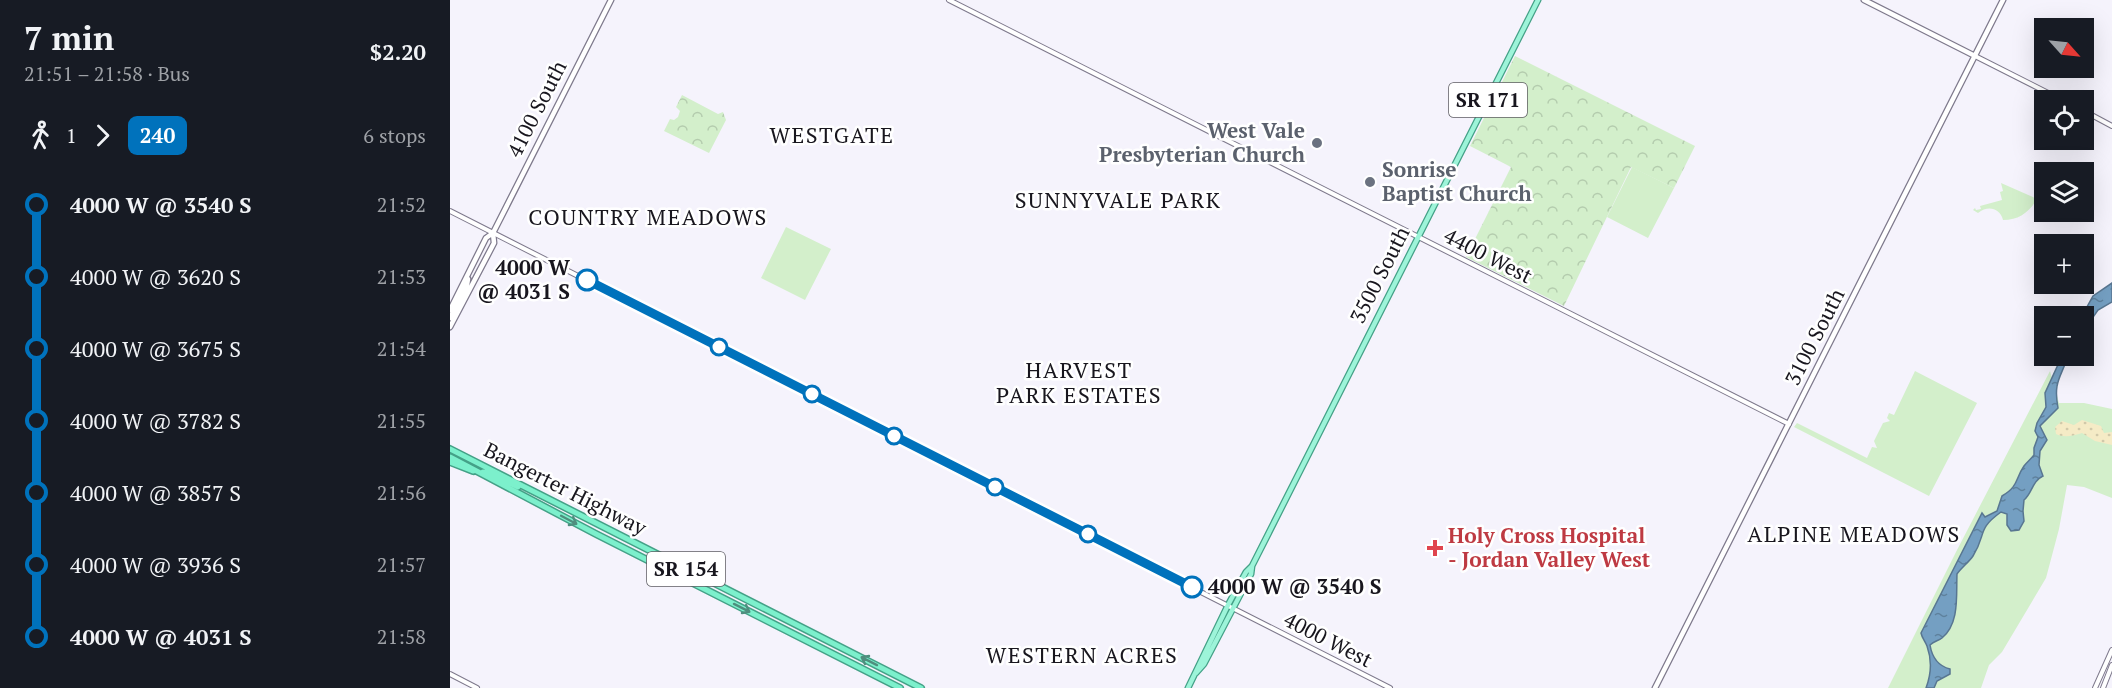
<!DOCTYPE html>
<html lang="en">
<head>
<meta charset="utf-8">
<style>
  body { margin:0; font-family:"PT Serif",serif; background:#242831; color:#f1f3f6; height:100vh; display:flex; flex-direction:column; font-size:22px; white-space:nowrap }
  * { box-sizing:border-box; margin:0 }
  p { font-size:20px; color:#9ea1a6 }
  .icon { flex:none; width:33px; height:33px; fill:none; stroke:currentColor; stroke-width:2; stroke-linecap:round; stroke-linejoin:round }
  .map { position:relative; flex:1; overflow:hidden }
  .side { display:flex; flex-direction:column; background:#171b24; width:450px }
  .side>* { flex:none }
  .badge { padding:0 12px; border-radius:9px; font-size:21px; line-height:39px }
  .needle { width:39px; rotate:117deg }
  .controls { position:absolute; left:1584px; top:18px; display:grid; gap:12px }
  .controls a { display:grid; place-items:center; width:60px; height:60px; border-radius:0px; background:#171b24; box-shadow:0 6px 24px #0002; font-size:30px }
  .map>.badge { position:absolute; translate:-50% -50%; box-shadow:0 0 0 3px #fff }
  .legs { display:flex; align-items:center; gap:9px; height:66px; padding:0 24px; font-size:20px }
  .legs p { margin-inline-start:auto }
  .headline { display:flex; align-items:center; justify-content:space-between; height:102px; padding:0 24px }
  h1 { font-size:33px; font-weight:700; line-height:45px }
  ul { padding:0 24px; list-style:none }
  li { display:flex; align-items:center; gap:21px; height:72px; font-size:22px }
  li i { display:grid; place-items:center; width:9px; height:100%; margin:0 8px; background:currentColor }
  li i::after { content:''; width:15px; height:15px; margin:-8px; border:4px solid; border-radius:50%; background:#171b24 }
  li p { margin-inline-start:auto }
  li:first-child i { background:linear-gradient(#0000 50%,currentColor 0) }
  li:last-child i { background:linear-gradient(currentColor 50%,#0000 0) }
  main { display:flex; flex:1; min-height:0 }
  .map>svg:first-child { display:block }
  .grass { fill:#d3efcb }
  .sand { fill:url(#sand-dots) }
  .park { fill:url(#park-crowns) }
  .water { fill:url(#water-ripples); stroke:#587691; stroke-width:1.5 }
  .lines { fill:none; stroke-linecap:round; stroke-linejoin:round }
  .tertiary-casing { stroke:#7e798c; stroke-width:6 }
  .secondary-casing { stroke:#7e798c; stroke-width:7 }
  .primary-casing { stroke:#44a187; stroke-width:7 }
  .trunk-casing { stroke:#44a187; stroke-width:8 }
  .tertiary { stroke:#fff; stroke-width:4 }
  .secondary { stroke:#fff; stroke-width:4.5 }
  .primary { stroke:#9df4d9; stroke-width:4.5 }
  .trunk { stroke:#7cf0cc; stroke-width:5 }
  .oneway { stroke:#4f8e7e }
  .line-1-casing { stroke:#fff; stroke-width:14 }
  .line-1 { stroke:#0072bc; stroke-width:9 }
  .worship-dot { fill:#6b7280; stroke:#fff; stroke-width:2 }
  .stop-1-dot { fill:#fff; stroke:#0072bc; stroke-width:3 }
  .health-dot { fill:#e0444e; stroke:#fff; stroke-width:2 }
  .labels { text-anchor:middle; stroke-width:5; stroke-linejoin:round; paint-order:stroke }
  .shield { fill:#fff; stroke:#5d5c62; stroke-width:1.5 }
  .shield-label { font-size:20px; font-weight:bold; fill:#18161e }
  .street-label { font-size:21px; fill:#18161e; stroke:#fff }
  .worship-label { font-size:21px; font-weight:bold; fill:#5b616d; stroke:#fff; text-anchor:end }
  .stop-label { font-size:21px; font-weight:bold; fill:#18161e; stroke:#fff; text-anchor:end }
  .health-label { font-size:21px; font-weight:bold; fill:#be3a42; stroke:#fff; text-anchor:start }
  .neighbourhood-label { font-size:22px; letter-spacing:1.5px; fill:#18161e; stroke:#fff }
</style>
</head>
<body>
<main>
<section class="side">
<div class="headline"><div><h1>7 min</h1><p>21:51 – 21:58 · Bus</p></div><b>$2.20</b></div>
<div class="legs"><svg class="icon" aria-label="walk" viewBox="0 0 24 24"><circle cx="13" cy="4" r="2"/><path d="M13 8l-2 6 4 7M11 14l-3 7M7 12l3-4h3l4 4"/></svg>1<svg class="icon" aria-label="forward" viewBox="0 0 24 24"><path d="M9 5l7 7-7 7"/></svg><b class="badge" style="background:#0072bc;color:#fff">240</b><p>6 stops</p></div>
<ul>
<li><i style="color:#0072bc"></i><b>4000 W @ 3540 S</b><p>21:52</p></li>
<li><i style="color:#0072bc"></i><span>4000 W @ 3620 S</span><p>21:53</p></li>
<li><i style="color:#0072bc"></i><span>4000 W @ 3675 S</span><p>21:54</p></li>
<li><i style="color:#0072bc"></i><span>4000 W @ 3782 S</span><p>21:55</p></li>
<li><i style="color:#0072bc"></i><span>4000 W @ 3857 S</span><p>21:56</p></li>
<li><i style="color:#0072bc"></i><span>4000 W @ 3936 S</span><p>21:57</p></li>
<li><i style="color:#0072bc"></i><b>4000 W @ 4031 S</b><p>21:58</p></li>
</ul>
</section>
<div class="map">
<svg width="1662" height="688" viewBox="0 0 1662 688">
  <defs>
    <pattern id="sand-dots" width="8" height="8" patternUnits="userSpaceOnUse" patternTransform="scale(1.5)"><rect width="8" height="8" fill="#f5ebc6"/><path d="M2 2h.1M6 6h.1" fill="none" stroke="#d1c9aa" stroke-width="1.8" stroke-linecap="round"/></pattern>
    <pattern id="park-crowns" width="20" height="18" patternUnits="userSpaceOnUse" patternTransform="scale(1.5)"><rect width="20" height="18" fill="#d3efcb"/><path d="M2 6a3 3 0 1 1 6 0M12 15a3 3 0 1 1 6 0" fill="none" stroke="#b4ccae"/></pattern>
    <pattern id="water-ripples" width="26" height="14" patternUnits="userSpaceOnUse" patternTransform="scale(1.5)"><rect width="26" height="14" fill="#749fc2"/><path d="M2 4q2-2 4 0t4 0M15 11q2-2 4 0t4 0" fill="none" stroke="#5e819d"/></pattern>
  </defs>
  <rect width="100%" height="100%" fill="#f5f3fc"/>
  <!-- grass -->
  <path class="grass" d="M1182,167L1224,188L1198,238L1157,217Z
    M1551,183L1585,198L1588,189L1592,191C1583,207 1574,220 1553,220C1550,208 1538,205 1528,213L1523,210L1525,208L1526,210L1531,209L1530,206L1552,200L1550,192L1553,191Z
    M336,227L381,249L355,300L311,278Z
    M1465,371L1527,403L1479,496L1344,427L1347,423L1417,458L1422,447L1427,448L1424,441L1433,423L1440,421L1437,418L1439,413L1444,415Z
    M1600,371L1609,403H1634L1662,409V498L1634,487L1617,485L1609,529L1596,578L1552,652L1539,665L1531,688H1438L1506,552Z"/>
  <!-- sand -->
  <path class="sand" d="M1632,420L1651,426L1654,433L1662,432V445L1645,441L1632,433C1623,436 1614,438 1606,434L1605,427L1612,421L1624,425Z"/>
  <!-- park -->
  <path class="park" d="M1065,56L1245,146L1224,188L1181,167L1114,306L1016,257L1061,167L1020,146Z
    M232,95L268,114L273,112L276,120L259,153L214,131L220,119L224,120L228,117L230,111L226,107Z"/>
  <!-- water -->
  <path class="water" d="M1662,283V302L1648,310L1634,330L1632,316L1643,296Z
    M1612,356H1618C1611,378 1603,381 1608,408L1590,426L1597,440L1590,451L1589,465L1593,476C1582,481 1582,494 1574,500L1573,511L1574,521L1569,530L1561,531L1557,525V514L1551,512C1526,530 1537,534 1523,556C1519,562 1511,568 1507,574C1506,595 1510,623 1492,638C1488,641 1484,641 1480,645C1482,657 1488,666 1500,669V674L1487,681L1484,688H1476C1481,675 1482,660 1477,646C1475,641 1472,638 1471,633L1532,513L1535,517L1547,511L1552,496C1569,486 1565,479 1574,466C1577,462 1581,459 1584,455V448L1588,437L1585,431L1587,423L1596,407L1595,393Z"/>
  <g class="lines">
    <defs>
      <path id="tertiary" d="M499,0L1339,424
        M1525,56L1612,100
        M1634,111L1662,126
        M0,211L940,688
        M0,674L27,688
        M1645,688L1662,650
        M1653,688L1662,665"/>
      <path id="secondary" d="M1414,0L1525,56
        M0,310L36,238L43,233L161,0
        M0,318L17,285L18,279
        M0,327L44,243L43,233
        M1205,688L1553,0"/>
      <path id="primary" d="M746,673L754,664L801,574L802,566
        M738,688L778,605L796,572L802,566L1088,0"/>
      <path id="trunk" d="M0,449L471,688
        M0,457L146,534L450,688
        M0,462L23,471
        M33,472L40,473L68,487"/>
    </defs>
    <!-- tertiary casing -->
    <use href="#tertiary" class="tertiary-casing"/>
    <!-- secondary casing -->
    <use href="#secondary" class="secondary-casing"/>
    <!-- primary casing -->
    <use href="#primary" class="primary-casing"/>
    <!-- trunk casing -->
    <use href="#trunk" class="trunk-casing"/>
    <!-- tertiary -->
    <use href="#tertiary" class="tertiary"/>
    <!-- secondary -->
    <use href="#secondary" class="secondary"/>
    <!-- primary -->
    <use href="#primary" class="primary"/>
    <!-- trunk -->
    <use href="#trunk" class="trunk"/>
  </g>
  <!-- one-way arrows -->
  <defs><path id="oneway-shaft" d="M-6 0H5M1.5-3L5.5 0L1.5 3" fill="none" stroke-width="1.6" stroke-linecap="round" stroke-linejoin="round" transform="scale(1.5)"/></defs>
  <g class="oneway">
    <use href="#oneway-shaft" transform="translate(119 520) rotate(28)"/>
    <use href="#oneway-shaft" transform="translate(292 608) rotate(27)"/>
    <use href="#oneway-shaft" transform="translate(419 661) rotate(-153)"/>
  </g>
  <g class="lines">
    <defs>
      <path id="line-1" d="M137,280L742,587"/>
    </defs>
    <!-- line-1 casing -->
    <use href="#line-1" class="line-1-casing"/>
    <!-- line-1 -->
    <use href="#line-1" class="line-1"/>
  </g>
  <!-- markers -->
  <g class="worship-dot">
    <circle cx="867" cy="143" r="6"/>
    <circle cx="920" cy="182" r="6"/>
  </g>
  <g class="stop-1-dot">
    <circle cx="137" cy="280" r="10"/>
    <circle cx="269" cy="347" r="8"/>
    <circle cx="362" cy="394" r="8"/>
    <circle cx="444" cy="436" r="8"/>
    <circle cx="545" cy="487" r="8"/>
    <circle cx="638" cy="534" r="8"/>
    <circle cx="742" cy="587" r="10"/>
  </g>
  <path class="health-dot" d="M982 539h6v6h6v6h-6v6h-6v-6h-6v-6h6z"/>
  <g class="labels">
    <!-- shield labels -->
    <g class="shield">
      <rect x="999" y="83" width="78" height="34" rx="4.5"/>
      <rect x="197" y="552" width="78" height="34" rx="4.5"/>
    </g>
    <g class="shield-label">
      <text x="1038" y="107">SR 171</text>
      <text x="236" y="576">SR 154</text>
    </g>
    <!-- street labels -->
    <g class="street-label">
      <text transform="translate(87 109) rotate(-63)" y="7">4100 South</text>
      <text transform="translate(1038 256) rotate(27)" y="7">4400 West</text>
      <text transform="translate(930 275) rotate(-63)" y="7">3500 South</text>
      <text transform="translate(1365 337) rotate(-63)" y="7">3100 South</text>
      <text transform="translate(115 489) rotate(27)" y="7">Bangerter Highway</text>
      <text transform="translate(878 640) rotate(27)" y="7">4000 West</text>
    </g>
    <!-- worship labels -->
    <g class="worship-label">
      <text x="855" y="138">West Vale<tspan x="855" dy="24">Presbyterian Church</tspan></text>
      <text x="932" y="177" text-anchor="start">Sonrise<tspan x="932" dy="24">Baptist Church</tspan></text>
    </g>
    <!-- stop labels -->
    <g class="stop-label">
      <text x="120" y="275">4000 W<tspan x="120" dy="24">@ 4031 S</tspan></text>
      <text x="758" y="594" text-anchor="start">4000 W @ 3540 S</text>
    </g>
    <!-- health labels -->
    <g class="health-label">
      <text x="998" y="543">Holy Cross Hospital<tspan x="998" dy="24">- Jordan Valley West</tspan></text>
    </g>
    <!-- neighbourhood labels -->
    <g class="neighbourhood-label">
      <text x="382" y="143">WESTGATE</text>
      <text x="668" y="208">SUNNYVALE PARK</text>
      <text x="198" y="225">COUNTRY MEADOWS</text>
      <text x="629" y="378">HARVEST<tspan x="629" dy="25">PARK ESTATES</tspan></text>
      <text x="1404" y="542">ALPINE MEADOWS</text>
      <text x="632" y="663">WESTERN ACRES</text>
    </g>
  </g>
</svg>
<div class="controls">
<a><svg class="needle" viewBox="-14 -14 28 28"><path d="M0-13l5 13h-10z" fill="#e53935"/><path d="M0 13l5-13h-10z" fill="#9ea1a6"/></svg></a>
<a><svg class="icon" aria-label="locate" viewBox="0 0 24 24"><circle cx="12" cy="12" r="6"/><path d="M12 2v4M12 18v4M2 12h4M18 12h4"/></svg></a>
<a><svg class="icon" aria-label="layers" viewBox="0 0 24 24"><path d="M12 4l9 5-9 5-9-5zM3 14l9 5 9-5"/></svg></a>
<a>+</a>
<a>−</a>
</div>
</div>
</main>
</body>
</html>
